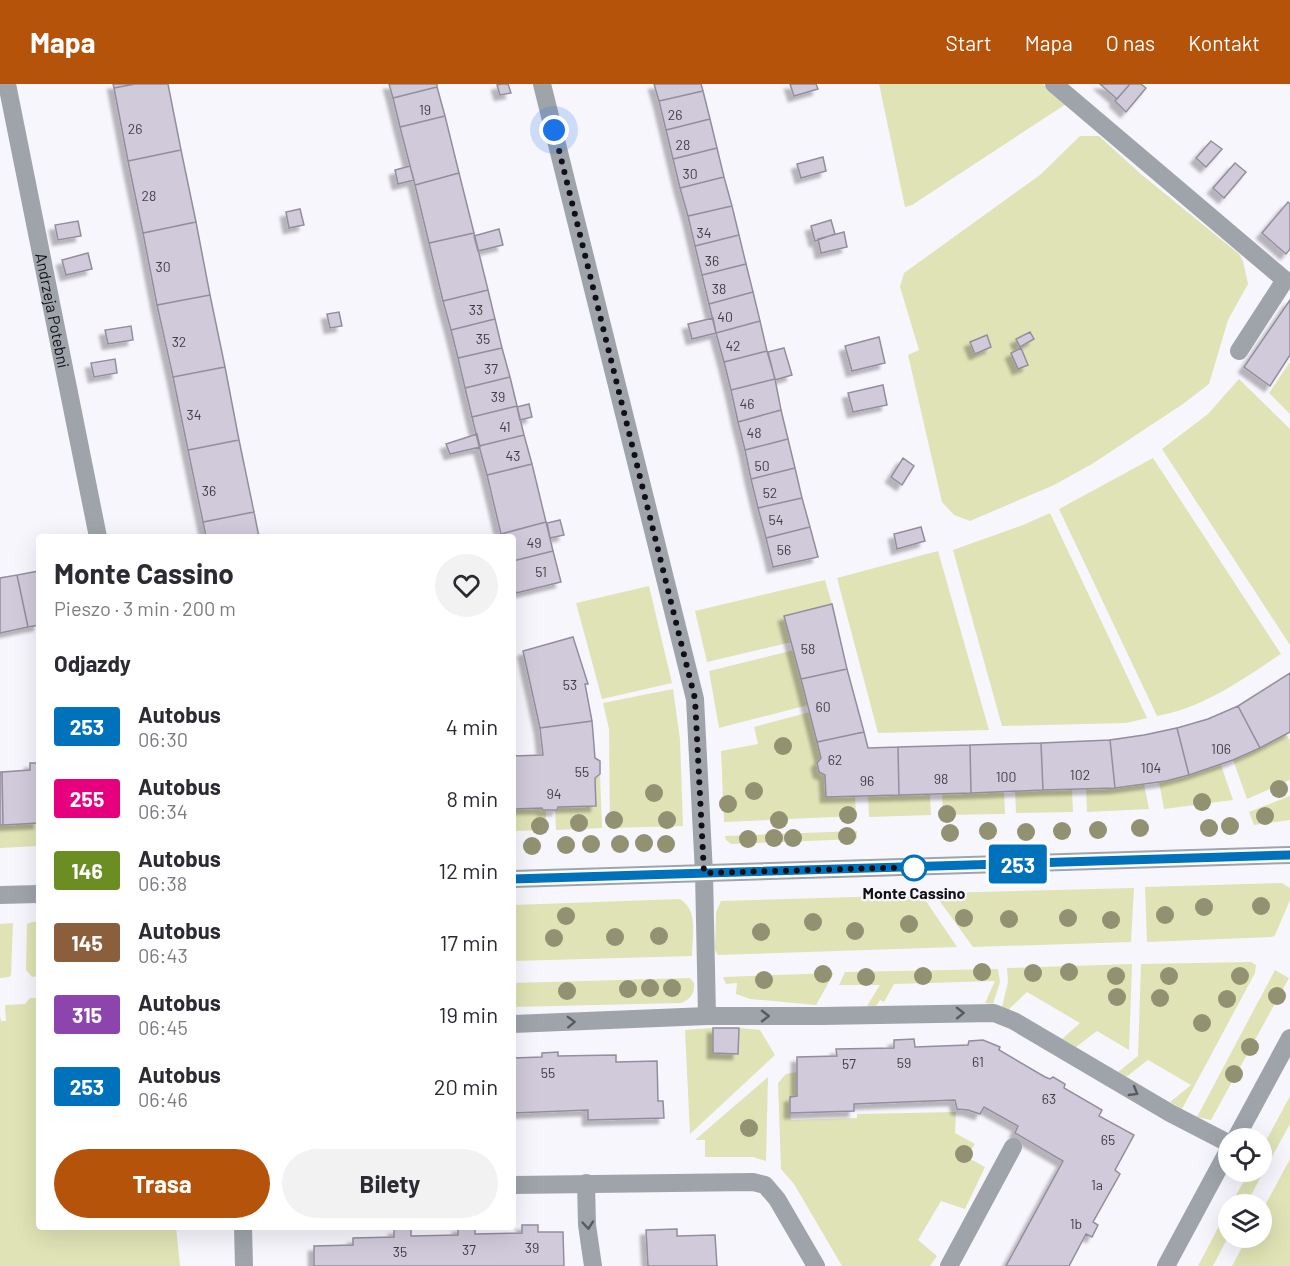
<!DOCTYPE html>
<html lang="pl">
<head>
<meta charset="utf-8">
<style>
  body { margin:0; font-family:Barlow,sans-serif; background:#f2f2f3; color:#2b2b33; height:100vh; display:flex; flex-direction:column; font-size:22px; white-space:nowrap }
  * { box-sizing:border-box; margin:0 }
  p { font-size:20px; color:#7c7c81 }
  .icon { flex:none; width:33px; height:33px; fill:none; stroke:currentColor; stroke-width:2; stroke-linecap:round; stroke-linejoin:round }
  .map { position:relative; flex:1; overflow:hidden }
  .drawer { position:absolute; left:36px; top:450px; width:480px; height:696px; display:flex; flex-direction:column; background:#fff; border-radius:6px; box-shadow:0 6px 24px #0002 }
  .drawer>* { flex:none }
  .badge { padding:0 12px; border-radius:4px; font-size:21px; line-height:39px }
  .fabs { position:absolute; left:1218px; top:1044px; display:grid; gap:12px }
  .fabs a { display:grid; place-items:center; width:54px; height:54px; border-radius:50%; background:#fff; box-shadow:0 6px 24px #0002; font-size:30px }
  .you { position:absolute; width:30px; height:30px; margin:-15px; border:4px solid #fff; border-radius:50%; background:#1a73e8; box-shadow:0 0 0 9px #1a73e833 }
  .map>.badge { position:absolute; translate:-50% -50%; box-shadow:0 0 0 3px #fff }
  h2 { padding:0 18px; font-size:22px; line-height:54px }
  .round { display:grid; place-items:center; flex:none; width:63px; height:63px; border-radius:32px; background:#f2f2f3 }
  .head { display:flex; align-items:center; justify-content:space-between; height:102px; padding:0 18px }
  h1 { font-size:28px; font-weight:700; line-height:45px }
  .primary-button { display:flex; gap:12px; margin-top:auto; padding:12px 18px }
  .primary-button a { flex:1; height:69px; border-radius:36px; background:#b45309; color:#fff; font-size:24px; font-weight:700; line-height:69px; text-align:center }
  .primary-button a+a { background:#f2f2f3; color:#2b2b33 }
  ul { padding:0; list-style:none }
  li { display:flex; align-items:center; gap:18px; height:72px; padding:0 18px }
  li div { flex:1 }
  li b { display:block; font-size:22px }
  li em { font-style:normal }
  li .badge { min-width:66px; font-weight:700; text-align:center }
  header { display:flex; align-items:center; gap:36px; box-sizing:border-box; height:84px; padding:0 30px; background:#b45309; color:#fff }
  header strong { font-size:28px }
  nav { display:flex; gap:33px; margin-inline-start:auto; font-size:21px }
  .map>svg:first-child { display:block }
  .green { fill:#dfe3b5 }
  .building { fill:#d0cadb; stroke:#938e9d; stroke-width:1.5; filter:url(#shadow) }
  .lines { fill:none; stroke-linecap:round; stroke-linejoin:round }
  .minor { stroke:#9fa4ab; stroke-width:18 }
  .tree { fill:#929273 }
  .oneway { stroke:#585a60 }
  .line-casing { stroke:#fff; stroke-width:14 }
  .line { stroke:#0072bc; stroke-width:9 }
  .walk { stroke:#120f15; stroke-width:6; stroke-dasharray:0 10.8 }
  .stop-dot { fill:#fff; stroke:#0072bc; stroke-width:3 }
  .labels { text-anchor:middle; stroke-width:4.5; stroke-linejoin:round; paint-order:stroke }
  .number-label { font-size:14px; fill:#423e46 }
  .street-label { font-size:16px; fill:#120f15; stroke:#f8f6fd }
  .stop-label { font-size:16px; font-weight:bold; fill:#120f15; stroke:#f8f6fd }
</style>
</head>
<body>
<header>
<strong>Mapa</strong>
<nav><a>Start</a><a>Mapa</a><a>O nas</a><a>Kontakt</a></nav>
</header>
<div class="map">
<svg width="1290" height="1182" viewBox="0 0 1290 1182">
  <defs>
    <filter id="shadow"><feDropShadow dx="-5.5" dy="5.5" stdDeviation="1.5" flood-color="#0004"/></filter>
  </defs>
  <rect width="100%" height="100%" fill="#f8f6fd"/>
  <!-- green -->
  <path class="green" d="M879,0H1043L1066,20L912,121L905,123Z
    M1080,52H1099L1142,91L1239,170L1243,177L1248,200L1228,236L1209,300L1183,320L1092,380L1054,401L970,437L954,431L942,418L908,271L919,266L900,203L904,189L1040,91Z
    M1290,278V330L1269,309Z
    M1239,295L1290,345V561L1162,365L1208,330Z
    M1153,374L1281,570C1241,596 1205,623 1157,632L1059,425Z
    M1050,429L1147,634L1126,639L1002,642L953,466L1023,441Z
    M938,467L989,646L878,649L837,494Z
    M825,496L832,520L792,558L707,578L695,527Z
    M649,502L672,599L602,615L576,519Z
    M794,566L808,621L719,644L709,587Z
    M673,605L680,655L683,742L610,744L609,645L603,619Z
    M810,628L821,674L817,680L819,688L825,691L826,713L855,712L856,732L724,738L721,667L758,660L754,643Z
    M1286,650L1290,656V696L1247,715L1233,676Z
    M1221,681L1233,716L1164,725L1159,698L1189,691Z
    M600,690L602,744L556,746L555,726L558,723L596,722L595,694Z
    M1144,700L1149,725L1087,728L1086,705Z
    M1072,706L1073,728L1016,729L1015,707Z
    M1004,707L1005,730L943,731L942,710Z
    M930,710L931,731L869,733L868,711Z
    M1290,712V736L1254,741L1249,728Z
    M542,724L546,726V746L513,747V725Z
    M39,739V762L0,764V741Z
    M857,747V755L731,760L726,756L725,752Z
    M1282,799L1290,804V816L1275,851L1272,853L1147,858L1145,803Z
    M1134,804L1131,858L973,863L936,812L938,809Z
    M922,811L957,863L718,871L715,866L716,828L721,817Z
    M680,815C699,827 692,851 692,872L513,877V821Z
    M32,838H39V892L32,893L26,886L27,840Z
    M13,839L11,891L9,893L0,894V840Z
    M1251,878L1256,881L1255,889L1182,1025L1170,1018L1191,1001L1148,976L1126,993L1118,988L1138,972L1141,880Z
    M1132,880L1129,966L1097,947L1076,963L1062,955L1080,939L1027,908L1008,926L1002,923L1008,898L1007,884Z
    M998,885L1000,898L993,920L985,919L995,897L894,900L884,918L880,916L876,922H867L880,901H839L845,888Z
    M1275,886L1289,894L1211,1036L1197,1033Z
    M834,889L816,921L750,915L736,910L737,899L726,900L723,893Z
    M690,894L694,899C695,910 690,915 681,919L513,923V899Z
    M30,914H39V1143H176L180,1182H0V932L1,937H6L5,921L25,920Z
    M713,944V969L738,970L739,944L760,946L775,971L690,1050L685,946Z
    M797,988V1012L790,1013L791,1036L857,1034V1030L956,1028L955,1049L975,1060L967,1073L985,1083L965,1125L941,1117L918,1156L937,1172L930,1182H842L794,1100L781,1085L778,999L786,990Z
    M768,993L766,1077L753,1073H705V1056H695Z
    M1290,1012V1040L1246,1120H1231L1249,1088H1262V1064Z
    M1290,1075V1182H1232L1247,1154H1262V1127Z
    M1228,1125V1153L1213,1182H1198Z"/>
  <!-- building -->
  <path class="building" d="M113,0H135L114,4Z
    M135,0H168L181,66L128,77L114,4Z
    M389,0H437V3L393,14Z
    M501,0H508L511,9L500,11L497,1Z
    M654,0H701L703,7L659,17Z
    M790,0H816L818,5L794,12Z
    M1100,0H1130L1117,15Z
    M1130,0H1141L1146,4L1126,28L1115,17Z
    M437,3L445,32L400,43L393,14Z
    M703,7L710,35L666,46L659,17Z
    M445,32L459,89L415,101L400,43Z
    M710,35L717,64L673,75L666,46Z
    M1211,57L1222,65L1206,83L1196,74Z
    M717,64L724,93L680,104L673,75Z
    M181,66L196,138L143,149L128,77Z
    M823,73L826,87L801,94L797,80Z
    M1235,79L1246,88L1224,114L1213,104Z
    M410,82L414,96L398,100L395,86Z
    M459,89L474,149L429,159L415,101Z
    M724,93L732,122L688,132L680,104Z
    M1288,118L1290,120V165L1286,170L1262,149Z
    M732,122L739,151L695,162L688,132Z
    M300,125L304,141L289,144L286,128Z
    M831,136L835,150L815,157L811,142Z
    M78,137L81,152L58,156L55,141Z
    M196,138L210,211L157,221L143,149Z
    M499,145L503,161L478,167L474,152Z
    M844,148L847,163L821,169L818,155Z
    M474,149L488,206L443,217L429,159Z
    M739,151L746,180L702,191L695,162Z
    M88,169L92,185L66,191L62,176Z
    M746,180L753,208L709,220L702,191Z
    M488,206L495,235L451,246L443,217Z
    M753,208L760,237L716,249L709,220Z
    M210,211L225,283L173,293L157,221Z
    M1290,216V271L1270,302L1244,283Z
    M339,228L342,242L330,244L327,230Z
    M713,234L716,249L692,255L688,240Z
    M495,235L502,264L458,274L451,246Z
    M760,237L767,267L724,278L716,249Z
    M131,242L133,256L108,260L105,246Z
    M1030,248L1034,255L1020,263L1016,255Z
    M987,251L991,263L975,270L970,258Z
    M879,253L885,279L852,287L845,262Z
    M502,264L510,293L465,304L458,274Z
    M784,264L792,291L775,296L768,268Z
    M1021,264L1028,281L1018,285L1011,269Z
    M767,267L775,295L731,306L724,278Z
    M115,275L117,289L94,293L91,279Z
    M225,283L239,356L188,366L173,293Z
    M510,293L517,322L472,333L465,304Z
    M775,295L781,326L738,338L731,306Z
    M883,301L887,321L853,328L848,309Z
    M529,320L532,333L520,336L517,323Z
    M517,322L524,351L479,362L472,333Z
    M781,326L788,355L745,366L738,338Z
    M477,350L480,363L450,370L446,360Z
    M524,351L532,380L487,391L479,362Z
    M788,355L795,384L751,395L745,366Z
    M239,356L254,428L203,438L188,366Z
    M903,374L914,382L902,401L891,393Z
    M532,380L546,438L501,450L487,391Z
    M795,384L802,414L758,424L751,395Z
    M802,414L810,443L766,454L758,424Z
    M254,428L259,453H206L203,438Z
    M560,436L564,451L550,454L547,439Z
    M546,438L553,467L513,477V453H502L501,450Z
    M810,443L818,473L773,483L766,454Z
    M921,443L925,457L897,465L894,450Z
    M553,467L561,498L516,509L513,496V477Z
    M39,487V541L28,543L17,491Z
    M17,491L28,543L0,549V494Z
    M832,520L847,585L801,595L784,532Z
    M573,553L588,600H585L592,637L540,644L523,567Z
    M847,585L864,648L817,658L801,595Z
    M1290,589V648L1260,664L1238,622Z
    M1238,622L1260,664L1233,676L1189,691L1177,644L1208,635Z
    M592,637L595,674L600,677V690L595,694L596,722L558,723L557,726H543L542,724L513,725V672L543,671L540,644Z
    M1177,644L1189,691L1166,697L1115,704L1110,656L1144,651Z
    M864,648L868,664L898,663L899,711L826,713L825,691L819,688L817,679L821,674L817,658Z
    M1110,656L1115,704L1043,706L1041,659Z
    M1041,659L1043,706L971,709L970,661Z
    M970,661L971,709L899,711L898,663Z
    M30,679H39V739L3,741L2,688L30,686Z
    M0,688H2L3,741H0Z
    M713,944H739L738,970L713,969Z
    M914,955L915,963L968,961L969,957L983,956L1000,963L999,966L1045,993L1050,995L1053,993L1065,1000L1064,1004L1102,1026L1099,1032L1134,1051L1115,1086L1120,1090L1093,1138L1098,1141L1092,1153L1086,1150L1069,1182H1006L1063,1077L1015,1049L1018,1042L984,1023L980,1030L968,1026L957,1025L955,1016L878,1019L854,1020V1027L790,1029V1013L797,1012V973L837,972L836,965L894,964V956Z
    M558,968V972L616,971V978L657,977L658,1017H663L664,1034L588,1036V1026L513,1029V974L542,973V969Z
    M522,1141H538V1148H563L564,1182H314V1162L353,1161V1154L394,1153V1145H411V1152L458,1151V1143H475V1150L522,1149Z
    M677,1145V1152L715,1151L717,1182H648L646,1146Z"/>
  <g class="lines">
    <!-- minor -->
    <g class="minor">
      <path id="s1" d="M7,0L98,453"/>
      <path d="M542,0L695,615L704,789L707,932"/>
      <path d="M1054,0L1285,196L1239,267"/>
      <path d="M513,795L1290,771"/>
      <path d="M0,811L39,810"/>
      <path d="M513,940L707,932H822L994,929L1014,937L1170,1029L1228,1059"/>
      <path d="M1236,1054L1290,954"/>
      <path d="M586,1099L587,1141L593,1182"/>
      <path d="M513,1101L753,1098L765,1101L777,1115L816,1182"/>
      <path d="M243,1143L244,1182"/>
      <path d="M949,1182L1013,1063"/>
      <path d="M1166,1182L1228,1067"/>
    </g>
  </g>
  <!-- trees -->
  <g class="tree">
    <circle cx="783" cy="662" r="9"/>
    <circle cx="1279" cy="705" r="9"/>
    <circle cx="754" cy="707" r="9"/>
    <circle cx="654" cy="709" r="9"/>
    <circle cx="1202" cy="718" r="9"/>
    <circle cx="728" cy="720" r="9"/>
    <circle cx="947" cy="730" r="9"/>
    <circle cx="848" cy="731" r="9"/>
    <circle cx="1265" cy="732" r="9"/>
    <circle cx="614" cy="736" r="9"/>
    <circle cx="667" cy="736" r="9"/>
    <circle cx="779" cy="736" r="9"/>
    <circle cx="579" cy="739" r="9"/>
    <circle cx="540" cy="742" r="9"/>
    <circle cx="1230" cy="742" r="9"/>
    <circle cx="1140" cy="744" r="9"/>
    <circle cx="1209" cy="744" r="9"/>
    <circle cx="1098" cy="746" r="9"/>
    <circle cx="988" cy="747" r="9"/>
    <circle cx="1062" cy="747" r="9"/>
    <circle cx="1026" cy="748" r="9"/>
    <circle cx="950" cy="749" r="9"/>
    <circle cx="847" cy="752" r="9"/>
    <circle cx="774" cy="754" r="9"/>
    <circle cx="793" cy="754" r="9"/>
    <circle cx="748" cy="755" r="9"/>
    <circle cx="644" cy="759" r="9"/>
    <circle cx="591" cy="760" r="9"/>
    <circle cx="620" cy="760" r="9"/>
    <circle cx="666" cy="760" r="9"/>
    <circle cx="566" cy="761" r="9"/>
    <circle cx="532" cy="762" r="9"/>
    <circle cx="1261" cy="822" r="9"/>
    <circle cx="1204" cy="823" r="9"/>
    <circle cx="1165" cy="831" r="9"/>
    <circle cx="566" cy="832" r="9"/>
    <circle cx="964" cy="834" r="9"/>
    <circle cx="1068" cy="834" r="9"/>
    <circle cx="1009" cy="835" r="9"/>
    <circle cx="1111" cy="836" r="9"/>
    <circle cx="813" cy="838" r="9"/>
    <circle cx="909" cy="840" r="9"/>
    <circle cx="855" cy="847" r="9"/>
    <circle cx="761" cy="848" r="9"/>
    <circle cx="659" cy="852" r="9"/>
    <circle cx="615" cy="853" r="9"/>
    <circle cx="554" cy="854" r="9"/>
    <circle cx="982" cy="888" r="9"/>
    <circle cx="1069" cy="888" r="9"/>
    <circle cx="1033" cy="889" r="9"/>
    <circle cx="823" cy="890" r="9"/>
    <circle cx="923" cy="892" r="9"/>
    <circle cx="1116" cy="892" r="9"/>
    <circle cx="1169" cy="892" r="9"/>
    <circle cx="1240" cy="892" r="9"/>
    <circle cx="866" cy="893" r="9"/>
    <circle cx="764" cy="896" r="9"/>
    <circle cx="650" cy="904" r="9"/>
    <circle cx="672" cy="904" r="9"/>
    <circle cx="628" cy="905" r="9"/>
    <circle cx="567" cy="907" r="9"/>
    <circle cx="1277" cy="912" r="9"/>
    <circle cx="1117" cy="913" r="9"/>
    <circle cx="1160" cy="914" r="9"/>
    <circle cx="1227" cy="915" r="9"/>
    <circle cx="1202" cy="939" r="9"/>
    <circle cx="1250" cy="963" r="9"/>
    <circle cx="1234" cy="990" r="9"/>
    <circle cx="749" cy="1044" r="9"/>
    <circle cx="964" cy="1070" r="9"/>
  </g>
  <!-- one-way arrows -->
  <defs><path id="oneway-chevron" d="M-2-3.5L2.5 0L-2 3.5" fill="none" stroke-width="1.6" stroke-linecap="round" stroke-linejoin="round" transform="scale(1.5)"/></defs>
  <g class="oneway">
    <use href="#oneway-chevron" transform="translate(960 929) rotate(-1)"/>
    <use href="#oneway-chevron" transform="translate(765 932)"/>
    <use href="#oneway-chevron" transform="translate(571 938) rotate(-2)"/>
    <use href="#oneway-chevron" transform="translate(1134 1008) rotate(30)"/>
    <use href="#oneway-chevron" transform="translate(588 1141) rotate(85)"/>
  </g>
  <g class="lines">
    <defs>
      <path id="line" d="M513,795L1290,771"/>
    </defs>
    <!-- line casing -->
    <use href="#line" class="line-casing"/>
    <!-- line -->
    <use href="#line" class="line"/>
    <!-- walk -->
    <path class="walk" d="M554,46L695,615L704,789L916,783L914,784"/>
  </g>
  <!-- markers -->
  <circle class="stop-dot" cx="914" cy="784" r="12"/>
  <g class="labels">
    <!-- number labels -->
    <g class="number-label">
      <text x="425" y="31">19</text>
      <text x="675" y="36">26</text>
      <text x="135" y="50">26</text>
      <text x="683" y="66">28</text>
      <text x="690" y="95">30</text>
      <text x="149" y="117">28</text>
      <text x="704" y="154">34</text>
      <text x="712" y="182">36</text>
      <text x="163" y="188">30</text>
      <text x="719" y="210">38</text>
      <text x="476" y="231">33</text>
      <text x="725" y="238">40</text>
      <text x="483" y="260">35</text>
      <text x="179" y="263">32</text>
      <text x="733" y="267">42</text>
      <text x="491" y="290">37</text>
      <text x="498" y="318">39</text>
      <text x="747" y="325">46</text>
      <text x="194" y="336">34</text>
      <text x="505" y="348">41</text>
      <text x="754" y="354">48</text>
      <text x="513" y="377">43</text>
      <text x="762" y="387">50</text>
      <text x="209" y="412">36</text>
      <text x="770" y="414">52</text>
      <text x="776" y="441">54</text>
      <text x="534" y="464">49</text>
      <text x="784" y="471">56</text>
      <text x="541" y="493">51</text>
      <text x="808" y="570">58</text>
      <text x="570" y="606">53</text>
      <text x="823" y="628">60</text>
      <text x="1221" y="670">106</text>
      <text x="835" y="681">62</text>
      <text x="1151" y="689">104</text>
      <text x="582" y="693">55</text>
      <text x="1080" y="696">102</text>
      <text x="1006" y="698">100</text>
      <text x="941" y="700">98</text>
      <text x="867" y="702">96</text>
      <text x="554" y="715">94</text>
      <text x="978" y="983">61</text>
      <text x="904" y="984">59</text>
      <text x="849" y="985">57</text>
      <text x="548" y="994">55</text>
      <text x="1049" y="1020">63</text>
      <text x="1108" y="1061">65</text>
      <text x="1097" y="1106">1a</text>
      <text x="1076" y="1145">1b</text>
      <text x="532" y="1169">39</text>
      <text x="469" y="1171">37</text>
      <text x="400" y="1173">35</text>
    </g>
    <!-- street labels -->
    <g class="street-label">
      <text dy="6" stroke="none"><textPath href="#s1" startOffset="231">Andrzeja Potebni</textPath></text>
    </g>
    <!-- stop labels -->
    <g class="stop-label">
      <text x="914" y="815">Monte Cassino</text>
    </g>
  </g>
</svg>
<div class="fabs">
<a><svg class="icon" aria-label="locate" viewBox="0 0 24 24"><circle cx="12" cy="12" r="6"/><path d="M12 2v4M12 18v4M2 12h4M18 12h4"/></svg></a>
<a><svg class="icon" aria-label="layers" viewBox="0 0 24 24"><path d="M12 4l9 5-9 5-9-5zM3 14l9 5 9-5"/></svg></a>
</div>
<div class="you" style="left:554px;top:46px"></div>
<b class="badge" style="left:1018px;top:780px;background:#0072bc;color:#fff">253</b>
<section class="drawer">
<div class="head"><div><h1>Monte Cassino</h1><p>Pieszo · 3 min · 200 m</p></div><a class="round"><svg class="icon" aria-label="heart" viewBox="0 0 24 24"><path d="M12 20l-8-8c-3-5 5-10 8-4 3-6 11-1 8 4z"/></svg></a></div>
<h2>Odjazdy</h2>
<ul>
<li><span class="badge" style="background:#0072bc;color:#fff">253</span><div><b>Autobus</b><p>06:30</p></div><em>4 min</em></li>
<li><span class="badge" style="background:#e6007e;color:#fff">255</span><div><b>Autobus</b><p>06:34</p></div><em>8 min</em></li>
<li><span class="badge" style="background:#6b8e23;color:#fff">146</span><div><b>Autobus</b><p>06:38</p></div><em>12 min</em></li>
<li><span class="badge" style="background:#8b5e3c;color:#fff">145</span><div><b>Autobus</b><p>06:43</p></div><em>17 min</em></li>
<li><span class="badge" style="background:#8e44ad;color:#fff">315</span><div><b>Autobus</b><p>06:45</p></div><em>19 min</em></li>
<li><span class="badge" style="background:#0072bc;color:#fff">253</span><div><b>Autobus</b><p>06:46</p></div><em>20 min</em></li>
</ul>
<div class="primary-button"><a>Trasa</a><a>Bilety</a></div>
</section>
</div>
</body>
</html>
